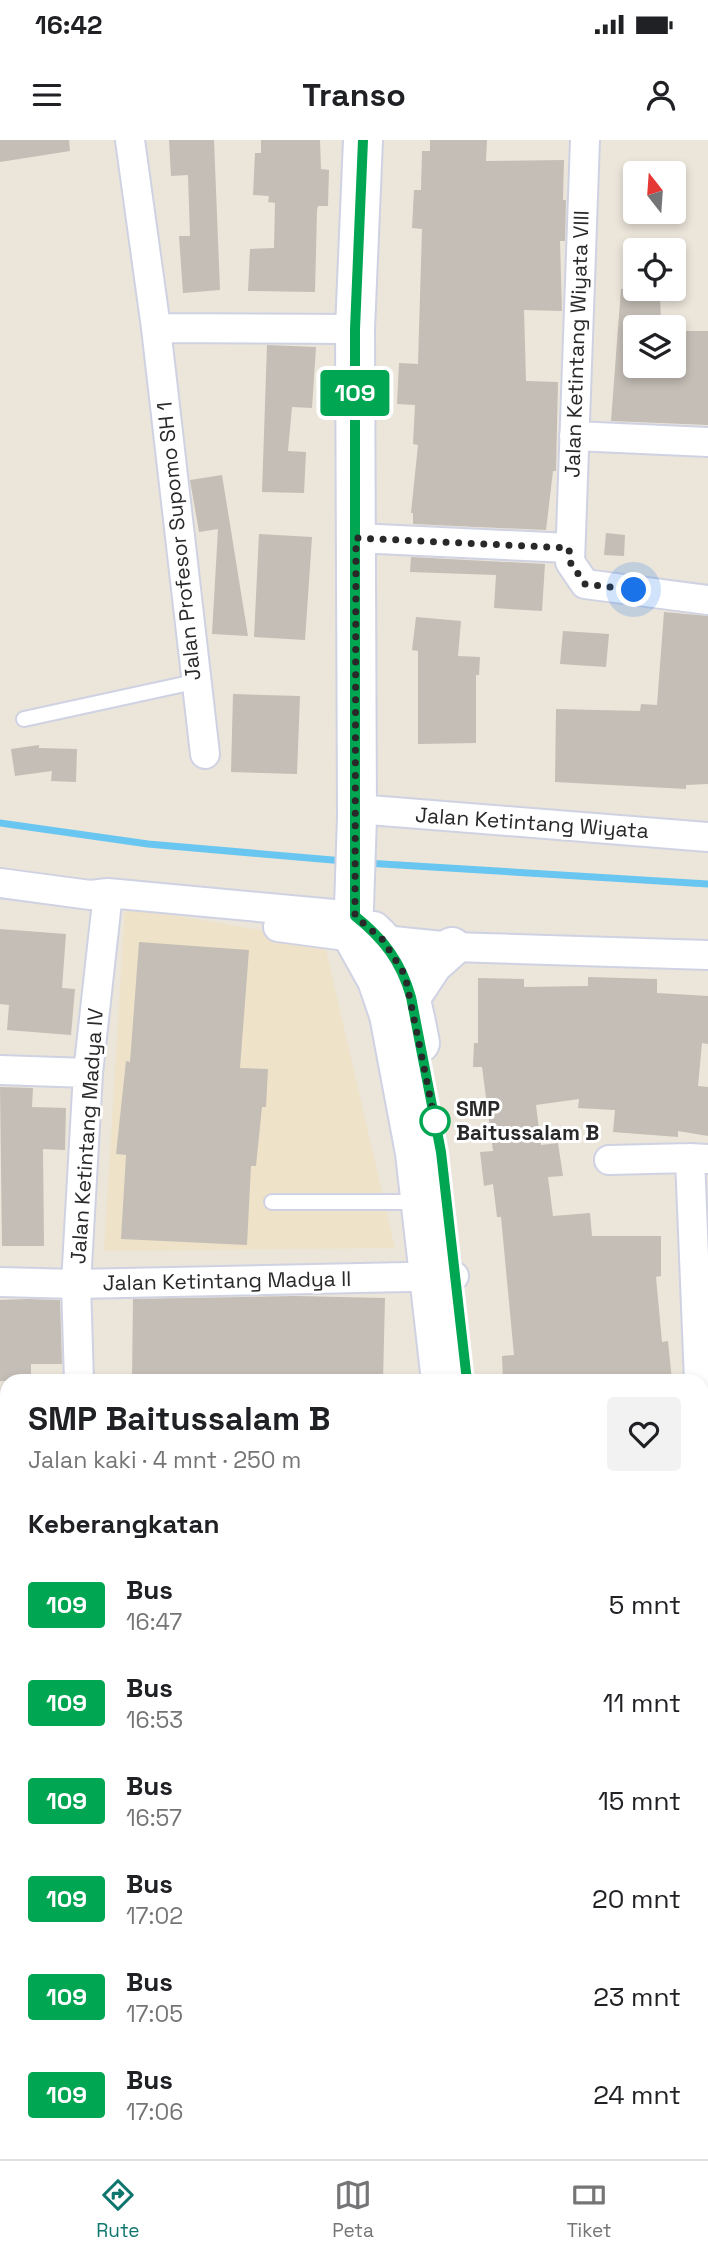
<!DOCTYPE html>
<html lang="id">
<head>
<meta charset="utf-8">
<style>
  body { margin:0; font-family:"Space Grotesk",sans-serif; background:#f2f2f2; color:#202124; height:100vh; display:flex; flex-direction:column; font-size:26px; white-space:nowrap }
  * { box-sizing:border-box; margin:0 }
  p { font-size:23px; color:#757577 }
  .icon { flex:none; width:38px; height:38px; fill:none; stroke:currentColor; stroke-width:2; stroke-linecap:round; stroke-linejoin:round }
  .map { position:relative; flex:1; overflow:hidden }
  .side { position:absolute; left:0px; top:1234px; width:709px; height:786px; display:flex; flex-direction:column; background:#fff; border-radius:21px 21px 0 0; box-shadow:0 4px 10px #0003 }
  .side>* { flex:none }
  .badge { padding:0 14px; border-radius:5px; font-size:24px; line-height:46px }
  .needle { width:46px; rotate:343deg }
  .fabs { position:absolute; left:623px; top:21px; display:grid; gap:14px }
  .fabs a { display:grid; place-items:center; width:63px; height:63px; border-radius:7px; background:#fff; box-shadow:0 4px 10px #0003; font-size:35px }
  .you { position:absolute; width:35px; height:35px; margin:-18px; border:5px solid #fff; border-radius:50%; background:#1a73e8; box-shadow:0 0 0 10px #1a73e833 }
  .map>.badge { position:absolute; translate:-50% -50%; box-shadow:0 0 0 4px #fff }
  h2 { padding:0 28px; font-size:26px; line-height:63px }
  .round { display:grid; place-items:center; flex:none; width:74px; height:74px; border-radius:7px; background:#f2f2f2 }
  .head { display:flex; align-items:center; justify-content:space-between; height:119px; padding:0 28px }
  h1 { font-size:33px; font-weight:700; line-height:52px }
  ul { padding:0; list-style:none }
  li { display:flex; align-items:center; gap:21px; height:98px; padding:0 28px }
  li div { flex:1 }
  li b { display:block; font-size:26px }
  li em { font-style:normal }
  li .badge { min-width:77px; font-weight:700; text-align:center }
  .status { display:flex; justify-content:space-between; align-items:center; height:49px; padding:0 35px; background:#fff; direction:ltr }
  .status svg { height:19px; fill:currentColor }
  header { display:flex; justify-content:space-between; align-items:center; height:91px; padding:0 28px; background:#fff; font-size:32px; font-weight:700 }
  .tabs { display:flex; justify-content:space-around; align-items:center; height:98px; border-top:2px solid #e0e0e0; background:#fff; font-size:19px; color:#757577 }
  .tabs a { display:grid; justify-items:center; gap:4px }
  .tabs .selected { color:#0f766e }
  .map>svg:first-child { display:block }
  .education { fill:#eee3c8 }
  .lines { fill:none; stroke-linecap:round; stroke-linejoin:round }
  .stream { stroke:#69c6f1; stroke-width:7 }
  .building { fill:#c4beb6 }
  .lane-casing { stroke:#cfd2e2; stroke-width:18 }
  .street-casing { stroke:#cfd2e2; stroke-width:32 }
  .secondary-casing { stroke:#cfd2e2; stroke-width:42 }
  .lane { stroke:#fff; stroke-width:14 }
  .street { stroke:#fff; stroke-width:28 }
  .secondary { stroke:#fff; stroke-width:38 }
  .line-casing { stroke:#fff; stroke-width:16 }
  .line { stroke:#00a651; stroke-width:10 }
  .walk { stroke:#292929; stroke-width:7; stroke-dasharray:0 12.6 }
  .stop-dot { fill:#fff; stroke:#00a651; stroke-width:3.5 }
  .labels { text-anchor:middle; stroke-width:6; stroke-linejoin:round; paint-order:stroke }
  .street-label { font-size:21px; fill:#292929; stroke:#fff }
  .stop-label { font-size:21px; font-weight:bold; fill:#292929; stroke:#fff; text-anchor:start }
</style>
</head>
<body>
<div class="status"><b>16:42</b><svg viewBox="0 0 49 12"><path d="M0 12V9h3v3zM5 12V6h3v6zM10 12V3h3v9zM15 12V0h3v12zM26 1h20v11H26zM47 4h2v5h-2z"/></svg></div>
<header><svg class="icon" aria-label="menu" viewBox="0 0 24 24"><path d="M4 6h16M4 12h16M4 18h16"/></svg>Transo<svg class="icon" aria-label="person" viewBox="0 0 24 24"><circle cx="12" cy="8" r="4"/><path d="M4 21q1-7 8-7t8 7"/></svg></header>
<div class="map">
<svg width="708" height="2019" viewBox="0 0 708 2019">
  <rect width="100%" height="100%" fill="#ebe5da"/>
  <!-- education -->
  <path class="education" d="M125,767L324,801L395,1108L104,1111Z"/>
  <g class="lines">
    <!-- stream -->
    <path class="stream" d="M0,683L148,704L344,721
      M366,723L708,744"/>
  </g>
  <!-- building -->
  <path class="building" d="M0,0H69L70,11L0,22Z
    M169,0H214L220,150L183,153L179,96H190L188,35L171,36Z
    M261,0H320L321,29L329,30L328,66H318L317,70L315,152L248,151L250,109L274,108L275,63L268,62L269,56L253,55L255,13H261Z
    M430,0H487L486,21L564,20L563,60H566L565,101H560L562,171L524,170L526,241L558,242L556,331H553L546,390L413,384V373H411L418,305L413,304L415,265L397,264L399,223L418,224L422,89L412,88L414,50H421L422,11H430Z
    M621,149H660L661,187H635V226H674V191H708V285L611,281Z
    M267,205L316,207L312,268L292,267L288,311L306,312L304,353L262,352Z
    M222,335L228,372L248,496L212,494L218,389L199,392L190,340Z
    M606,393L625,395L624,416L604,415Z
    M259,394L312,397L305,500L254,497Z
    M411,417L545,424L542,471L494,468L496,435L410,432Z
    M664,472L708,476V644L686,645V649L555,642L556,569L640,571L641,564L657,565Z
    M416,477L461,481L458,516L480,517L479,535H476V603L418,604V511L412,510Z
    M563,491L609,494L606,527L560,524Z
    M233,554L300,556L297,634L231,632Z
    M39,605V608L77,609L76,642L51,641L52,631L15,636L11,609Z
    M0,789L66,794L62,848L75,849L71,895L7,890L9,865L0,864Z
    M139,802L249,810L240,928L268,929L266,967H262L256,1026H251L247,1105L121,1099L126,1015L116,1014L126,921L130,922Z
    M588,837L657,839V853L708,856V904L702,903L698,946L708,947V996L678,991V997L613,992L615,970L578,968L579,959L536,965L541,1005L558,1003L563,1036L548,1037L553,1076L590,1073L592,1096H661V1136L656,1137L662,1202L668,1201L672,1241H503L502,1216L514,1215L501,1077H497L493,1044L484,1046L480,1012L493,1011L482,927H473L474,903H478V838L524,839V847L588,846Z
    M0,947L33,948L32,967L66,968L65,1010L43,1009L44,1106H2Z
    M295,1156L385,1158L383,1241H132L133,1159Z
    M27,1159L60,1160L62,1224H31V1241H0V1160Z"/>
  <g class="lines">
    <defs>
      <path id="lane" d="M24,579L194,542
        M272,1062H418
        M0,1492H7
        M0,1989L7,1988"/>
      <path id="street" d="M130,0L156,188L205,614
        M585,0L570,422L585,444L708,460
        M156,188L355,189
        M574,296L708,302
        M356,398L569,408
        M357,669L708,697
        M0,743L90,755L108,753L355,776
        M278,787L353,797
        M373,805L383,800L452,807L708,815
        M0,930L88,933
        M609,1020L690,1018
        M0,1142L76,1144L454,1136
        M79,1241L76,1144L88,933L108,753
        M699,1241L690,1018L708,1019
        M702,1275L708,1369
        M0,1320H7
        M702,1457H708
        M702,1678H708"/>
      <path id="secondary" d="M363,0L355,189L357,677L353,797L377,840L389,875L415,1013L441,1241
        M373,791C406,821 412,861 420,903
        M411,857L433,824L452,807
        M547,2012L548,2019"/>
    </defs>
    <!-- lane casing -->
    <use href="#lane" class="lane-casing"/>
    <!-- street casing -->
    <use href="#street" class="street-casing"/>
    <!-- secondary casing -->
    <use href="#secondary" class="secondary-casing"/>
    <!-- lane -->
    <use href="#lane" class="lane"/>
    <!-- street -->
    <use href="#street" class="street"/>
    <!-- secondary -->
    <use href="#secondary" class="secondary"/>
  </g>
  <g class="lines">
    <defs>
      <path id="line" d="M363,0L355,189V776C384,799 401,822 411,857L441,1012L467,1241"/>
    </defs>
    <!-- line casing -->
    <use href="#line" class="line-casing"/>
    <!-- line -->
    <use href="#line" class="line"/>
    <!-- walk -->
    <path class="walk" d="M435,981L436,986L405,835L383,800L355,776L356,398L569,408L570,422L585,444L634,450"/>
  </g>
  <!-- markers -->
  <circle class="stop-dot" cx="435" cy="981" r="14"/>
  <g class="labels">
    <!-- street labels -->
    <g class="street-label">
      <text transform="translate(577 204) rotate(-88)" y="7">Jalan Ketintang Wiyata VIII</text>
      <text transform="translate(179 401) rotate(-96)" y="7">Jalan Profesor Supomo SH 1</text>
      <text transform="translate(532 683) rotate(4)" y="7">Jalan Ketintang Wiyata</text>
      <text transform="translate(87 996) rotate(-86)" y="7">Jalan Ketintang Madya IV</text>
      <text transform="translate(227 1141) rotate(-1)" y="7">Jalan Ketintang Madya II</text>
    </g>
    <!-- stop labels -->
    <g class="stop-label">
      <text x="456" y="976">SMP<tspan x="456" dy="24">Baitussalam B</tspan></text>
    </g>
  </g>
</svg>
<div class="fabs">
<a><svg class="needle" viewBox="-14 -14 28 28"><path d="M0-13l5 13h-10z" fill="#e53935"/><path d="M0 13l5-13h-10z" fill="#757577"/></svg></a>
<a><svg class="icon" aria-label="locate" viewBox="0 0 24 24"><circle cx="12" cy="12" r="6"/><path d="M12 2v4M12 18v4M2 12h4M18 12h4"/></svg></a>
<a><svg class="icon" aria-label="layers" viewBox="0 0 24 24"><path d="M12 4l9 5-9 5-9-5zM3 14l9 5 9-5"/></svg></a>
</div>
<div class="you" style="left:634px;top:450px"></div>
<b class="badge" style="left:355px;top:253px;background:#00a651;color:#fff">109</b>
<section class="side">
<div class="head"><div><h1>SMP Baitussalam B</h1><p>Jalan kaki · 4 mnt · 250 m</p></div><a class="round"><svg class="icon" aria-label="heart" viewBox="0 0 24 24"><path d="M12 20l-8-8c-3-5 5-10 8-4 3-6 11-1 8 4z"/></svg></a></div>
<h2>Keberangkatan</h2>
<ul>
<li><span class="badge" style="background:#00a651;color:#fff">109</span><div><b>Bus</b><p>16:47</p></div><em>5 mnt</em></li>
<li><span class="badge" style="background:#00a651;color:#fff">109</span><div><b>Bus</b><p>16:53</p></div><em>11 mnt</em></li>
<li><span class="badge" style="background:#00a651;color:#fff">109</span><div><b>Bus</b><p>16:57</p></div><em>15 mnt</em></li>
<li><span class="badge" style="background:#00a651;color:#fff">109</span><div><b>Bus</b><p>17:02</p></div><em>20 mnt</em></li>
<li><span class="badge" style="background:#00a651;color:#fff">109</span><div><b>Bus</b><p>17:05</p></div><em>23 mnt</em></li>
<li><span class="badge" style="background:#00a651;color:#fff">109</span><div><b>Bus</b><p>17:06</p></div><em>24 mnt</em></li>
</ul>
</section>
</div>
<nav class="tabs">
<a class="selected"><svg class="icon" aria-label="directions" viewBox="0 0 24 24"><path d="M12 3l9 9-9 9-9-9zM9 14v-3h6M13 9l2 2-2 2"/></svg>Rute</a>
<a><svg class="icon" aria-label="map" viewBox="0 0 24 24"><path d="M3 6l6-2 6 2 6-2v14l-6 2-6-2-6 2zM9 4v14M15 6v14"/></svg>Peta</a>
<a><svg class="icon" aria-label="tickets" viewBox="0 0 24 24"><path d="M3 7h18v10H3zM15 7v10"/></svg>Tiket</a>
</nav>
</body>
</html>
